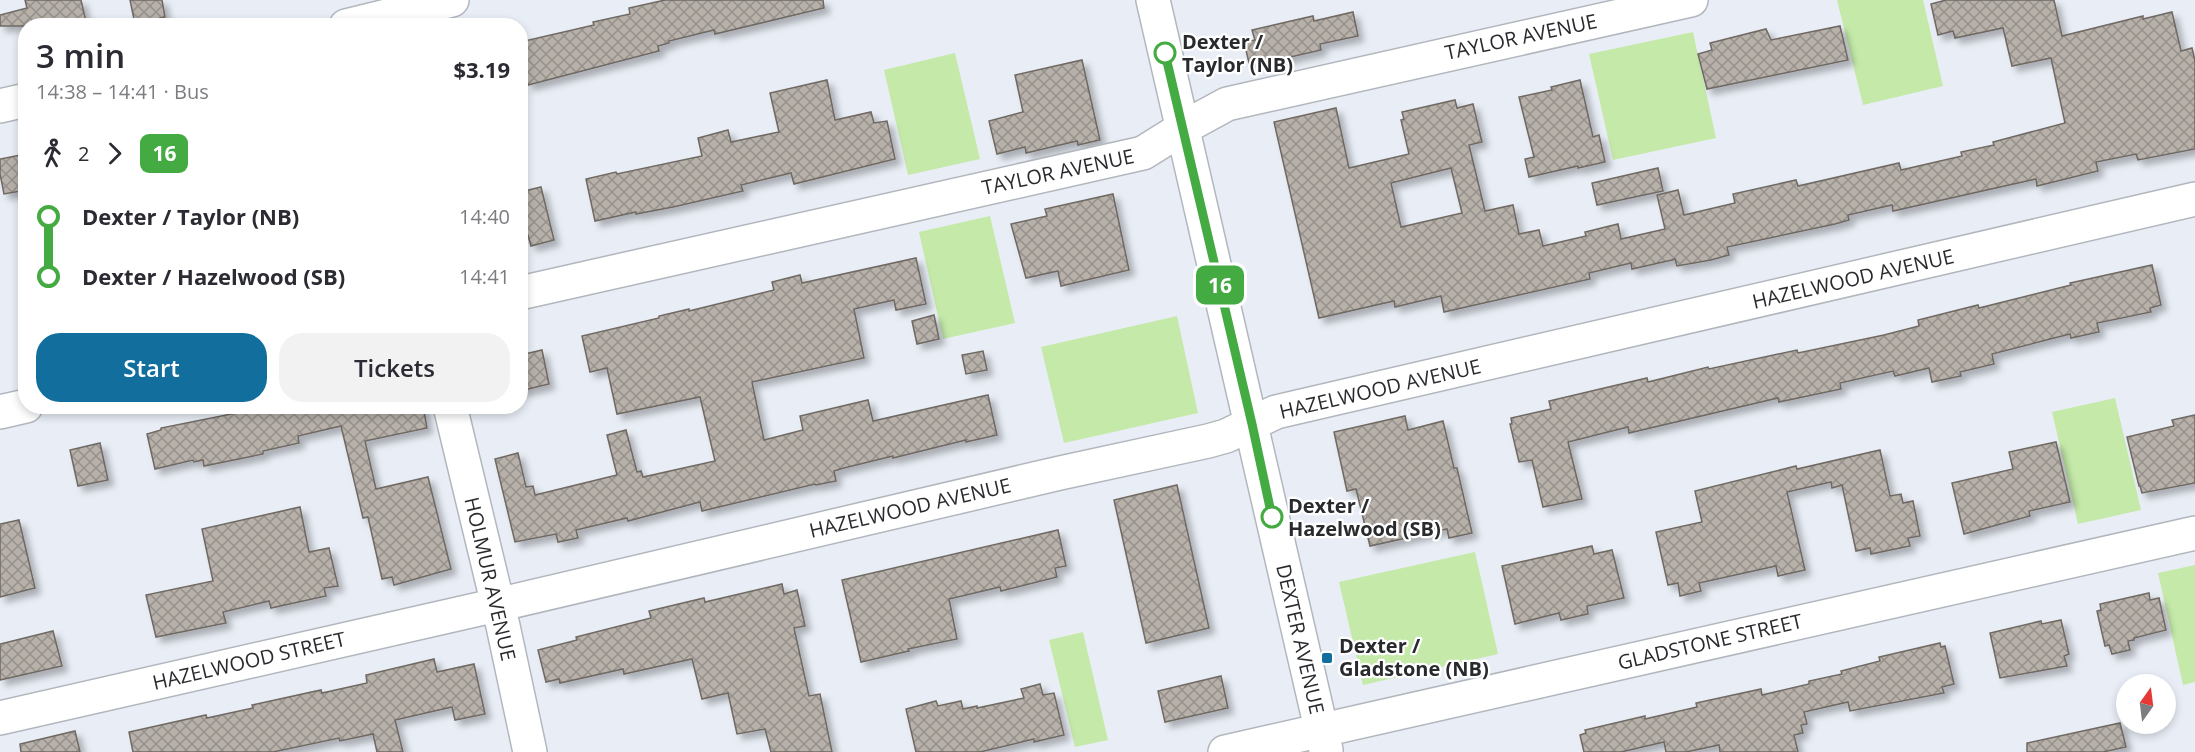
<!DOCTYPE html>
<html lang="en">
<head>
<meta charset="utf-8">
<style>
  body { margin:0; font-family:"Open Sans",sans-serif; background:#f2f2f3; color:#2b2b33; height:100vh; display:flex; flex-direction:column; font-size:22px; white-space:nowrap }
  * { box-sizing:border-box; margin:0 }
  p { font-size:20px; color:#7c7c81 }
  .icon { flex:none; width:33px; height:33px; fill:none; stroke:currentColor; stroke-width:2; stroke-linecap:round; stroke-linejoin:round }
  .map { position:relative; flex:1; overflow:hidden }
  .details { position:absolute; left:18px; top:18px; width:510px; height:396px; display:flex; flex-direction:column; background:#fff; border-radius:24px; box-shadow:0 3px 9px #0003 }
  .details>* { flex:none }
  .badge { padding:0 12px; border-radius:9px; font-size:21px; line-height:39px }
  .needle { width:39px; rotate:14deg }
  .controls { position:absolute; left:2116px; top:674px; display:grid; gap:12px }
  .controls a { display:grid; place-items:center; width:60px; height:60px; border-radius:50%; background:#fff; box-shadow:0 3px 9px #0003; font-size:30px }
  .map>.badge { position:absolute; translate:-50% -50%; box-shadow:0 0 0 3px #fff }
  .legs { display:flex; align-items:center; gap:9px; height:66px; padding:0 18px; font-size:20px }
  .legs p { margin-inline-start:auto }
  .overview { display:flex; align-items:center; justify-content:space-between; height:102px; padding:0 18px }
  h1 { font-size:33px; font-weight:600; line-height:45px }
  .action { display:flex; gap:12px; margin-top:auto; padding:12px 18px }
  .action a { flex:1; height:69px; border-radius:24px; background:#126e9d; color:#fff; font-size:24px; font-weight:600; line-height:69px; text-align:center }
  .action a+a { background:#f2f2f3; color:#2b2b33 }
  ul { padding:0 18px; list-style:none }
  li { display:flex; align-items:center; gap:21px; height:60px; font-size:22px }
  li i { display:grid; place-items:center; width:9px; height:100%; margin:0 8px; background:currentColor }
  li i::after { content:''; width:15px; height:15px; margin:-8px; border:4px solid; border-radius:50%; background:#fff }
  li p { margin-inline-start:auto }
  li:first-child i { background:linear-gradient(#0000 50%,currentColor 0) }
  li:last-child i { background:linear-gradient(currentColor 50%,#0000 0) }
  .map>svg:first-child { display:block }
  .grass { fill:#c4e9a9 }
  .building { fill:url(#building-cross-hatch); stroke:#6f6963; stroke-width:1.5; fill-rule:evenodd; filter:url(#shadow) }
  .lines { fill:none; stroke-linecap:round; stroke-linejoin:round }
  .minor-casing { stroke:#b2b7be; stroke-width:36 }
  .minor { stroke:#fff; stroke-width:33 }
  .line-1-casing { stroke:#fff; stroke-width:14 }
  .line-1 { stroke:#44aa42; stroke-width:9 }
  .stop-1-dot { fill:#fff; stroke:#44aa42; stroke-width:3 }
  .poi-dot { fill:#126e9d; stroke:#fff; stroke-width:2 }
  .labels { text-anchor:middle; stroke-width:4.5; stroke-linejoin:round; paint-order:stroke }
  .street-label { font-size:20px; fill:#282a2d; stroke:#fff }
  .stop-label { font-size:20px; font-weight:bold; fill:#282a2d; stroke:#fff; text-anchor:start }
  .poi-label { font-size:20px; font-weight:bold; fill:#282a2d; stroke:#fff; text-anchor:start }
</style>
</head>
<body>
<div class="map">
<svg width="2195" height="752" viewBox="0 0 2195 752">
  <defs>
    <pattern id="building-cross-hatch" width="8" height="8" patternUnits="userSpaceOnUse" patternTransform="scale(1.5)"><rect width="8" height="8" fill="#b7b1aa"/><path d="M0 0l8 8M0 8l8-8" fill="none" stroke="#95908b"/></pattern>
    <filter id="shadow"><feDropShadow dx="5.5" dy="5.5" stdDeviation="3" flood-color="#0004"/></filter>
  </defs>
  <rect width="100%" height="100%" fill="#e9eef6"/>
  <!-- grass -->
  <path class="grass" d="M1837,0H1923L1943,86L1863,105Z
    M1693,32L1716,138L1613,160L1589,54Z
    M955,53L980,159L908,175L884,70Z
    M990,216L1015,323L943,339L919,232Z
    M1177,316L1198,413L1064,443L1041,347Z
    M2115,398L2141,510L2078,524L2052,412Z
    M1475,552L1498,654L1363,685L1339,582Z
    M2195,565V682L2183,685L2158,573Z
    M1083,632L1108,740L1075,747L1049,640Z"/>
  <!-- building -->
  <path class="building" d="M25,0H81L87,26H0V15L27,8Z
    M130,0H162L165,17L135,24Z
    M665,0H823L824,8L715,34L714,30L669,41V43L658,46L659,51L528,85L520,53V42L594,25L593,22L630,14L629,8Z
    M1946,0H2054L2062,36L2143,16V19L2172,12L2181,51L2192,48L2195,61V149L2138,160L2136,154L2096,162L2098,171L2037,186L2036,179L1893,211L1892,205L1848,215L1849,220L1835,224L1727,247L1729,255L1711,260L1677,266L1675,259L1672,260L1632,269L1631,263L1589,273L1590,279L1444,312L1441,296L1395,307L1394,301L1319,318L1274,122L1336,108L1349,168L1409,154L1401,120L1404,119L1402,112L1455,100L1457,108L1473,104L1482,142L1469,145L1485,211L1513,205L1519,234L1539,230L1543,246L1586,236L1585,232L1618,224L1621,239L1665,229L1657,195L1678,190L1684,215L1735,203L1733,194L1796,180L1798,186L1899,163L1901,170L1962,156L1961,152L1994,145L1993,142L2065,123L2051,58L2012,66L2003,28L1955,38L1953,31L1938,35L1931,4ZM1451,168L1462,213L1401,227L1391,183Z
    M1353,12L1358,36L1320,44L1321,50L1260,64V61L1249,63L1244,42L1255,40L1252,30L1313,16L1314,21Z
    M1840,26L1848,60L1707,89L1698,54L1712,50L1710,43L1766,29L1771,40Z
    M1082,60L1100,140L1078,145L1077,141L1026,153L1025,147L997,154L989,121L1023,112L1015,75Z
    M827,80L835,120L871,112L874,123L887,121L895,159L794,184L791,173L741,185L743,191L673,207L636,214V212L595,221L586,179L616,172L617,174L702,156L698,138L728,130L731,142L779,132L770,93Z
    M1580,80L1593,137L1599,135L1605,162L1578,168V166L1529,177L1525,159L1534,157L1519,97L1552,90L1551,87Z
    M26,154V190L4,194L0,174V159Z
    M1658,168L1663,191L1597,205L1592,183Z
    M541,187L554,240L531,246L528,235L520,236V192Z
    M1113,194L1129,270L1061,286L1058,271L1026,278L1011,224L1047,216L1045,209Z
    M916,258L926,304L896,310L894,300L854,309L864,358L752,382L764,440L803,430L800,416L868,400L873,421L988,395L997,435L966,442V440L893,458V456L844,468L834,471L836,481L816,485L815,484L702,511L700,502L628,521L627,518L576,530L578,538L558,542L556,534L515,542L495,459L518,453L526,487L533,486L535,495L617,475L607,435L626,430L637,472L641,471L643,477L715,461L700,397L617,414L607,368L590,372L582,336L659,318V316L689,309V311L774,290L772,282L800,275L802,283Z
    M2152,265L2161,305L2150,308L2151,312L2097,323L2099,332L2071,338L2070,334L1992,354L1994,364L1960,372L1961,376L1932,382L1929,368L1895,376L1893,371L1840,383L1841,389L1779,402L1778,398L1629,433L1628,427L1568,442L1582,499L1543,507L1532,460L1519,462L1510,424H1512L1511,418L1551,409L1549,401L1647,378L1648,382L1708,367L1709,369L1797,350L1798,353L1884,335L1919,326L1918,320L1978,305L1979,308L2071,285L2070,283Z
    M934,315L939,339L917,344L912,321Z
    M542,350L549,384L520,391V355Z
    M983,351L987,370L966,374L962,355Z
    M271,406H423L427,428L365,441L376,489L428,477L451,569L394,585L392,577L382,579L368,517L363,518L341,426L298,436L299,443L263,451V454L204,466L203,460L194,462L193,460L155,469L147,434L161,430V428Z
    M2195,415V483L2142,493L2140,486H2139L2127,437L2174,426L2172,420Z
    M1405,416L1408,430L1443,421L1454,468H1457L1472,533L1449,538L1447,529L1370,546L1356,489L1347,491L1334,432Z
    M2056,442L2070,502L2029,511L2030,516L1964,534L1952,483L2013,469L2009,452Z
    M100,443L108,480L78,486L70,450Z
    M1880,450L1890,496L1901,494L1903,503L1913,501L1920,536L1908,538L1910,546L1871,554L1870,548L1856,551L1842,485L1832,488L1831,482L1787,492L1805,570L1778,576L1776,566L1699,583L1701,591L1680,596L1678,583L1668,585L1656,532L1702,522L1695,491L1796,466L1797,469Z
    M1177,485L1209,628L1146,643L1114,500Z
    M300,507L309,552L329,548L338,586L324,588L326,596L271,608L269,601L223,612L226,623L156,637L146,595L213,581L202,529Z
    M19,520L35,588L0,597V524Z
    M1058,530L1066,566L1055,568L1057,577L1001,591L1000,587L949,599L957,639L908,649L909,651L861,662L842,580Z
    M1592,546L1594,554L1612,550L1624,598L1587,606L1588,614L1561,620L1559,613L1515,624L1502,566Z
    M782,584L784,594L797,590L805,626L794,628L809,696L820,694L832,752H771L765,729L737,734L728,693L702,699L692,659L624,674L623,669L560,683L559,679L546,682L538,650L577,640L576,637L651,618L649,611L704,598L705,602Z
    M2149,593L2150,600L2159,598L2166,630L2134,638V640L2128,641L2130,650L2112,654L2109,645L2105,646L2097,611L2101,610L2100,604Z
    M2061,620L2069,654L2064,656L2067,666L2000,678L1990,633L2041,621L2042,624Z
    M53,631L62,666L0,680V644Z
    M1940,643L1941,647L1945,646L1954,684L1942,687L1944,693L1850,711L1848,702L1804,712L1807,724L1801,725L1803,733L1794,735L1798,752H1720L1719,745L1686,752H1666L1664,742L1621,752H1584L1580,735L1586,733L1585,730L1645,716V719L1697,707L1696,703L1761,689L1762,695L1809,684V681L1842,674L1841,671L1880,661L1879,657Z
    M434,659L437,672L474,664L485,714L455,720L452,707L395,720L403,752H377L373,734L340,741L339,738L273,752H133L129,732L206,715L207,718L253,708L252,705L321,690L322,693L367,683L366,675Z
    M1221,676L1228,708L1165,722L1158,691Z
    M1040,684L1043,695L1054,693L1064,735L1034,742V739L980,752H916L906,709L936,701L938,706L961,701L963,709L977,706V708L1024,698L1021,689Z
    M2120,723L2126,747L2103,752H2027V743Z
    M75,731L80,752H21L20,744Z"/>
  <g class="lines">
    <defs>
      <path id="minor" d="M1153,0L1326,750
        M346,26L452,0
        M0,106L26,100
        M520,293L1143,153L1183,128L1227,104L1691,0
        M450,406L503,626L530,752
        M0,412L26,406
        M0,718L497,605L1060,473L1208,441L1226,436L1276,412L2195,199
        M1225,752L2195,533"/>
    </defs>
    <!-- minor casing -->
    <use href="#minor" class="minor-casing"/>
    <!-- minor -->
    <use href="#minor" class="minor"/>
  </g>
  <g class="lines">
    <defs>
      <path id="line-1" d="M1165,53L1252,424L1272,517"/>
    </defs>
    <!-- line-1 casing -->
    <use href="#line-1" class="line-1-casing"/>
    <!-- line-1 -->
    <use href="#line-1" class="line-1"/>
  </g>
  <!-- markers -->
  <g class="stop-1-dot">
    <circle cx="1165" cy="53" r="10"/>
    <circle cx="1272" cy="517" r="10"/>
  </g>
  <rect class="poi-dot" x="1321" y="652" width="12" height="12" rx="3"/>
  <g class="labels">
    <!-- street labels -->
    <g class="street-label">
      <text transform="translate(1521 37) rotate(-12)" y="7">TAYLOR AVENUE</text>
      <text transform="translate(1058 172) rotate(-12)" y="7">TAYLOR AVENUE</text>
      <text transform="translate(1853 279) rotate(-13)" y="7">HAZELWOOD AVENUE</text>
      <text transform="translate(1380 389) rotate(-13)" y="7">HAZELWOOD AVENUE</text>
      <text transform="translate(910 508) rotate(-13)" y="7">HAZELWOOD AVENUE</text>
      <text transform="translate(490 579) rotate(77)" y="7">HOLMUR AVENUE</text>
      <text transform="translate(1300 639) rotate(77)" y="7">DEXTER AVENUE</text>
      <text transform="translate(1710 642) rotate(-13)" y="7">GLADSTONE STREET</text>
      <text transform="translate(249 661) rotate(-13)" y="7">HAZELWOOD STREET</text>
    </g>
    <!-- stop labels -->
    <g class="stop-label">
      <text x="1182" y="49">Dexter /<tspan x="1182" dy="23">Taylor (NB)</tspan></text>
      <text x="1288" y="513">Dexter /<tspan x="1288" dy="23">Hazelwood (SB)</tspan></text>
    </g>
    <!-- poi labels -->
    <g class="poi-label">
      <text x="1339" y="653">Dexter /<tspan x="1339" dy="23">Gladstone (NB)</tspan></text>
    </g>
  </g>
</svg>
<div class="controls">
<a><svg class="needle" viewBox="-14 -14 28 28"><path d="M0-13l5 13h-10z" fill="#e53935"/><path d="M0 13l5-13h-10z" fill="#7c7c81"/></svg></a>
</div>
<b class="badge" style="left:1220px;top:285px;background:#44aa42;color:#fff">16</b>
<section class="details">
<div class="overview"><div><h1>3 min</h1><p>14:38 – 14:41 · Bus</p></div><b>$3.19</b></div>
<div class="legs"><svg class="icon" aria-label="walk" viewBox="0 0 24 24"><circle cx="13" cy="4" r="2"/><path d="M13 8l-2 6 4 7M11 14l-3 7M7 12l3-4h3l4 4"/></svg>2<svg class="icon" aria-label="forward" viewBox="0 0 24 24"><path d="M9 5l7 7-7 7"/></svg><b class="badge" style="background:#44aa42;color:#fff">16</b></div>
<ul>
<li><i style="color:#44aa42"></i><b>Dexter / Taylor (NB)</b><p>14:40</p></li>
<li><i style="color:#44aa42"></i><b>Dexter / Hazelwood (SB)</b><p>14:41</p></li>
</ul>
<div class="action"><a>Start</a><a>Tickets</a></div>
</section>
</div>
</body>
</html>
